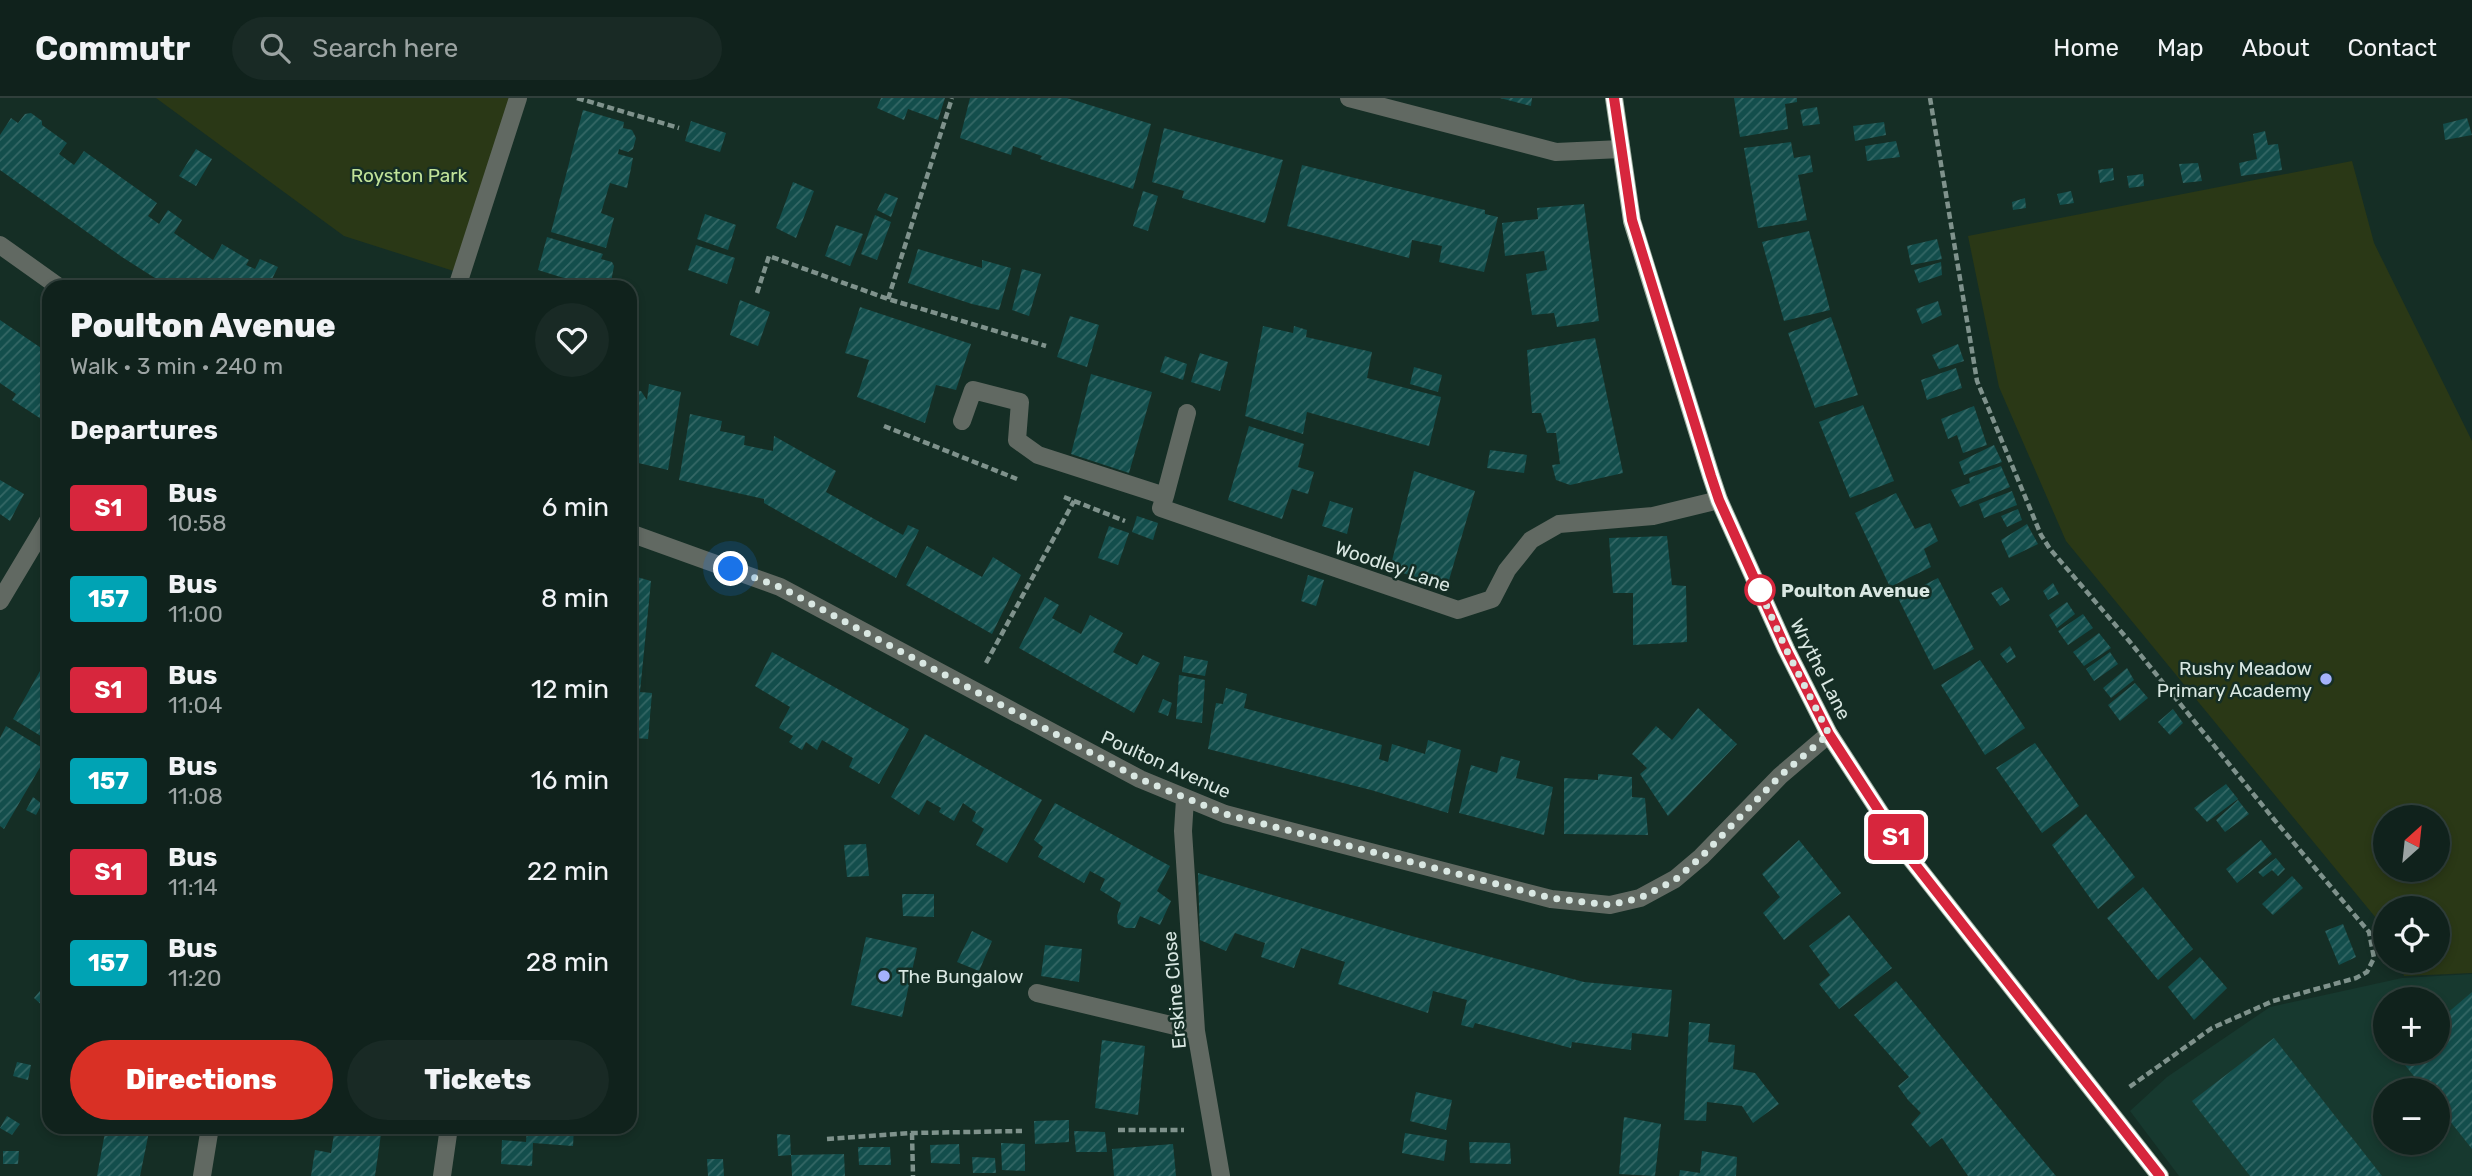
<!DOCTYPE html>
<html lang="en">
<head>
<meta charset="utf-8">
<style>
  body { margin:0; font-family:Rubik,sans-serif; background:#192a25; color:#f1f3f6; height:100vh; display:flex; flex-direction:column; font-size:26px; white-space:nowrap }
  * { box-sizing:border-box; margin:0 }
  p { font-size:23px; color:#9ca4a3 }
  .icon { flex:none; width:38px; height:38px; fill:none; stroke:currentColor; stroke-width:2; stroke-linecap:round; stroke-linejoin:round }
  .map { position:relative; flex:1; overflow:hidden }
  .details { position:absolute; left:42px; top:182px; width:595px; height:854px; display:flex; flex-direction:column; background:#10221c; border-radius:21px; box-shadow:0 4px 10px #0003,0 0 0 2px #303f3b }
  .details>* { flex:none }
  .badge { padding:0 14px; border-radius:5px; font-size:24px; line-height:46px }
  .needle { width:46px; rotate:27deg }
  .fabs { position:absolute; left:2373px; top:707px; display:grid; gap:14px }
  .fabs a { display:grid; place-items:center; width:77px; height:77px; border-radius:50%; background:#10221c; box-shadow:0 4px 10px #0003,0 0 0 2px #303f3b; font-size:35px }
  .you { position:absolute; width:35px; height:35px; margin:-18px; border:5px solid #fff; border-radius:50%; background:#1a73e8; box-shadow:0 0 0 10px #1a73e833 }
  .map>.badge { position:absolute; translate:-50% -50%; box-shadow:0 0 0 4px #fff }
  h2 { padding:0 28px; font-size:26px; line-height:63px }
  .round { display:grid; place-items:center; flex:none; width:74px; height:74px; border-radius:37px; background:#192a25 }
  .headline { display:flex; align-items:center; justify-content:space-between; height:119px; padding:0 28px }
  h1 { font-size:33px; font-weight:800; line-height:52px }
  .action { display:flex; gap:14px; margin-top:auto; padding:14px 28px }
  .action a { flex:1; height:80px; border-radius:42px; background:#d93025; color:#fff; font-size:28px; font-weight:800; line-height:80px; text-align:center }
  .action a+a { background:#192a25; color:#f1f3f6 }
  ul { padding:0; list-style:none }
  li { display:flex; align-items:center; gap:21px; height:91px; padding:0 28px }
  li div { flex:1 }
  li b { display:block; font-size:26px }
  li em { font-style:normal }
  li .badge { min-width:77px; font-weight:700; text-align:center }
  header { display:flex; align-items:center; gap:42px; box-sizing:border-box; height:98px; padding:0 35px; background:#10221c; border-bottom:2px solid #303f3b }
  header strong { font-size:33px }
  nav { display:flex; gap:38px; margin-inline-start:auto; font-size:24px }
  .search { width:490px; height:63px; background:#192a25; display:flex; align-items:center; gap:18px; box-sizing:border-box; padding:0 24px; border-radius:38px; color:#9ca4a3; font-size:26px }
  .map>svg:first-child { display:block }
  .built { fill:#17392f; fill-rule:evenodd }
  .green { fill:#2a3816; fill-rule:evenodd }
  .building { fill:url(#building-hatch) }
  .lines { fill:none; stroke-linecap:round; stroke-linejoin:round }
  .path { stroke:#7f928c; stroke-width:4.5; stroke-dasharray:7 3.5; stroke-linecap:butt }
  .minor { stroke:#616962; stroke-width:18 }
  .major { stroke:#99ab9b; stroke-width:18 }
  .line-casing { stroke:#fff; stroke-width:16 }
  .line { stroke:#d7263d; stroke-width:10 }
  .walk { stroke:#d9e7e2; stroke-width:7; stroke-dasharray:0 12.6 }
  .stop-dot { fill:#fff; stroke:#d7263d; stroke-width:3.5 }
  .poi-dot { fill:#a4b2fc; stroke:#152e25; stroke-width:2.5 }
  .labels { text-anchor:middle; stroke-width:5; stroke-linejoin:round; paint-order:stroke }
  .park-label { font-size:19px; fill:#c1e399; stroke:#152e25 }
  .street-label { font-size:19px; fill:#d9e7e2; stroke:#152e25 }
  .stop-label { font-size:19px; font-weight:bold; fill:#d9e7e2; stroke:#152e25; text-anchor:start }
  .poi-label { font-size:19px; fill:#d9e7e2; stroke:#152e25; text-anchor:end }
</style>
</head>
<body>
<header>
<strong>Commutr</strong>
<div class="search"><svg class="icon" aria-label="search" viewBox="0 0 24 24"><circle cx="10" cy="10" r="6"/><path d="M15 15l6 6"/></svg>Search here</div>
<nav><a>Home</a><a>Map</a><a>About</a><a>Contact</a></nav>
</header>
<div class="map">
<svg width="2472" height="1078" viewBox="0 0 2472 1078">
  <defs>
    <pattern id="building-hatch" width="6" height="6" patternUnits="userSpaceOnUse" patternTransform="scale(1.75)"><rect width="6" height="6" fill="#134e4c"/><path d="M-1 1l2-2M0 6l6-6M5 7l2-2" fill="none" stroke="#356866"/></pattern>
  </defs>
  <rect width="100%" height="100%" fill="#152e25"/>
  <!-- built -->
  <path class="built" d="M2472,876V1078H2179L2130,1013L2167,979L2270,909L2402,880ZM2385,901H2438V954H2385ZM2385,992H2438V1045H2385Z"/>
  <!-- green -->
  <path class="green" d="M156,0H518L460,175L344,138Z
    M2352,63L2374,145L2472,343V875L2404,878L2400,863H2438V810H2385V831L2066,443L1999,289L1968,138ZM2385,719H2438V772H2385Z"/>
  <!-- building -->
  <path class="building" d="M881,0H945L938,22L908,11L904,22L877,10Z
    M970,0H1067L1151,26L1133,91L1040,61L1042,58L1013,48L1011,57L960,40Z
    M1500,0H1532L1531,8Z
    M1734,0H1797V4L1785,6L1788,31L1740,39Z
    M1817,9L1820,26L1803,28L1800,12Z
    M583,12L624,24L623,30L632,32L636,40L633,51L628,54L619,51L618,56L633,60L627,90L610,85L601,115L614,120L606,150L551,134Z
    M31,15L42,23V27L67,45L59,56L74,67L84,53L157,105L148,118L159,126L168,112L182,122L174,135L213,162L222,146L249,162L246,167L255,171L260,161L278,169L272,181L287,189H169L122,159L0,72V37L11,20L18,25L25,16Z
    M2467,20L2472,37L2445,42L2443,26Z
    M691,23L726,35L720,54L685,43Z
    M1884,24L1886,37L1855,43L1853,28Z
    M1164,30L1283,62L1265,125L1182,100L1184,93L1152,84Z
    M2265,33L2268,47L2278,46L2282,72L2241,78L2239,65L2257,61L2253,36Z
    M1896,43L1900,59L1867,63L1865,48Z
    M1791,44L1794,60L1810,57L1813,74L1798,77L1807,122L1758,130L1744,50Z
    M196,51L212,61L196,88L179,78Z
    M2198,65L2202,83L2183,85L2179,66Z
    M1302,67L1485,112V116L1498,119L1484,174L1439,164L1442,148L1412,142L1409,160L1287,128Z
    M2113,70L2114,82L2100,85L2098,72Z
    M2143,76L2144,88L2129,90L2127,78Z
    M793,84L814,93L796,140L776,130Z
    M1143,93L1158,98L1148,133L1133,128Z
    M2071,93L2074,105L2060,107L2057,96Z
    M885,95L898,100L891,119L877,112Z
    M2025,100L2026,110L2013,112L2012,104Z
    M1584,106L1599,223L1557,229L1554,215L1532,217L1526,176L1547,172L1544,153L1505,158L1502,125L1538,121L1537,110Z
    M705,116L736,127L728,152L697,141Z
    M875,117L891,124L877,162L861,156Z
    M836,127L863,136L850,168L825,158Z
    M1809,133L1830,212L1784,223L1762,144Z
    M547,139L603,156L601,161L612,164L614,168L611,184L605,186L596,184L593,189L538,172Z
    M1937,141L1942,161L1911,167L1907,148Z
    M696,147L735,160L727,186L688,172Z
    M918,151L982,170V162L1011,170L999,212L972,206L908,185Z
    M1941,164L1942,177L1919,185L1914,172Z
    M1022,171L1041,176L1029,218L1012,212Z
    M740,202L770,214L758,248L730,237Z
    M1938,203L1942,217L1922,226L1916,211Z
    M860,209L971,246L956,292L936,287L925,325L857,299L869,262L845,255Z
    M1070,218L1099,227L1087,269L1057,259Z
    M1831,219L1858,297L1815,310L1788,235Z
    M0,222L44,252L40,256L49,262V326L12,302L16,296L0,285Z
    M1263,228L1293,235L1294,228L1307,232L1306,239L1372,254L1367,280L1441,299L1429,348L1307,314L1303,336L1245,318Z
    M1595,240L1623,375L1570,387L1556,382L1552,367L1560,366L1556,335H1547L1541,315H1532L1527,252Z
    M1958,246L1964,263L1939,271L1932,257Z
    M1200,255L1228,264L1220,293L1191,284Z
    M1165,258L1187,266L1183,282L1160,274Z
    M1414,269L1442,277L1438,294L1410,286Z
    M1956,270L1962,290L1927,302L1921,282Z
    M1091,276L1152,294L1129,375L1071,356Z
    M649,286L681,294L668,372L630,363V292L641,293L647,302Z
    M1863,307L1894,383L1850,400L1819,324Z
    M1974,308L1987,347L1963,355L1957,337L1948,341L1941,321Z
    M690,316L722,323L720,333L745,338L744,347L773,353L774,338L836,373L826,394L903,437L908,427L919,432L896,480L764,405V401L679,382Z
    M1249,328L1304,346L1298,369L1314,374L1308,396L1292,391L1282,421L1228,402Z
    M1994,347L2002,364L1964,377L1959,364Z
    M1490,352L1527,357L1524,375L1487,370Z
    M2001,368L2010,389L1960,409L1951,392L1970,385L1969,380Z
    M1414,373L1475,393L1447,489L1390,471Z
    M0,382L24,396L10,423L0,416Z
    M2012,393L2017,407L1984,420L1979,406Z
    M1896,395L1915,431L1930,425L1938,443L1924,451L1931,469L1890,489L1855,415Z
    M1330,403L1353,410L1347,436L1322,428Z
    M2018,411L2022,422L2007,429L2001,418Z
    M1137,418L1158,425L1153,442L1132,434Z
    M2027,426L2038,446L2009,460L2001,442Z
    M1109,428L1129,435L1118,467L1098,460Z
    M1667,438L1672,487L1686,488L1687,544L1633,547V495H1613L1609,440Z
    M927,448L982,479L993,459L1021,477L992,536L906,487Z
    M630,477L651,483L640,594L652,595L648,641L635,640L632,678L630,677Z
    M1308,477L1324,482L1316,508L1301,503Z
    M1938,480L1974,551L1934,572L1898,500Z
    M2053,485L2059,496L2048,502L2043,493Z
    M2002,489L2010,502L2000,508L1991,495Z
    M1045,499L1059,507L1052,520L1081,536L1090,517L1123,535L1113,554L1137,567L1143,557L1160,565L1134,615L1019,550Z
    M2067,504L2075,516L2057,530L2049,517Z
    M2083,516L2093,530L2068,547L2058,533Z
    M2099,535L2111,550L2084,568L2073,554Z
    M2010,548L2016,559L2007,565L2000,556Z
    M772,554L909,631L879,686L849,669L853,660L822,642L817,652L806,644L802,652L789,644L793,638L779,630L790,609L755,588Z
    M2110,554L2118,566L2094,583L2086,571Z
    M49,557V643L13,621Z
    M1184,558L1208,563L1205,578L1182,574Z
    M1980,562L2025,630L1985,657L1941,587Z
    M2127,570L2134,582L2111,600L2103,590Z
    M1179,577L1205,582L1202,625L1176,621Z
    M2135,585L2148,600L2120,623L2108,607Z
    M1226,590L1247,596L1244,610L1382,647L1379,661L1388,664L1392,646L1425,656L1428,642L1461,652L1448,715L1371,692L1208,651L1216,605L1223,606Z
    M1163,601L1172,605L1168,618L1158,614Z
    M1698,610L1737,646L1668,718L1640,676L1647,670L1632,656L1656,628L1672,642Z
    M2173,611L2183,625L2170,637L2158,624Z
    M6,628L49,654L4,731L0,728V640Z
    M925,636L1042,702L1007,765L976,747L984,731L972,723L976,714L963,705L954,723L939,714L941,710L927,702L919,717L891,699Z
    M2035,645L2079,708L2042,735L1996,670Z
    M1501,658L1520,663L1516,680L1553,689L1544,737L1459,715L1471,667L1497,675Z
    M1598,676L1632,679V699L1645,700L1648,737L1564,736V680L1598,682Z
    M2226,686L2238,701L2207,724L2194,710Z
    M33,699L42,706L36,717L26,712Z
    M2238,702L2249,716L2225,734L2216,722Z
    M1055,705L1170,768L1157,793L1171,803L1160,827L1140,818L1135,830H1126L1118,826L1117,818L1121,805L1100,792L1105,781L1090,773L1084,785L1038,759L1043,749L1034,742Z
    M2086,716L2135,779L2098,811L2052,747Z
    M1799,742L1841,795L1784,842L1763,815L1780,799L1762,776Z
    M2261,742L2272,756L2237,785L2226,771Z
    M866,746L869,778L847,779L844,747Z
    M2276,760L2285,771L2278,778L2272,772L2263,779L2258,774Z
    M1198,775L1404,836L1584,884L1672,892L1668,939L1632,935L1631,952L1572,944L1571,950L1475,925L1473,930L1461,927L1467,902L1433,893L1428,915L1338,886L1345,864L1301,850L1294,870L1261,859L1265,845L1235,835L1226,853L1200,842Z
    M2292,778L2303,790L2273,817L2262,806Z
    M2143,789L2193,851L2158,882L2107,820Z
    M902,796H934V819L903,818Z
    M1849,817L1892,870L1839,911L1819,886L1830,877L1809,848Z
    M2343,826L2356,859L2339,867L2325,833Z
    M972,833L992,843L979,873L957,864Z
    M866,839L917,850L902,919L851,907Z
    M1045,847L1082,851L1079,884L1041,878Z
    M2200,859L2227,890L2194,922L2168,889Z
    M49,882V909L47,912L34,900Z
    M1896,883L2019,1034L2056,1078H1968L1942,1040L1930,1049L1911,1026L1921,1015L1908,1002L1898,988L1909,979L1854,917Z
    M2472,894V1051L2438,1008V992H2425L2397,957L2401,954H2438V923Z
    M1689,924L1710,926L1708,944L1735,947L1733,971L1755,975L1779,1006L1753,1025L1742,1008L1707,1004L1706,1023L1684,1022Z
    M2274,940L2382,1078H2250L2192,1003Z
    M1102,942L1145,948L1138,1017L1095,1010Z
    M17,964L31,967L28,982L13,978Z
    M1416,994L1452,1002L1446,1032L1410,1023Z
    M7,1018L20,1026L12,1037L0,1030Z
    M1624,1019L1661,1026L1655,1078L1619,1076Z
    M1069,1022V1044L1035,1046L1034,1023Z
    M106,1029H150L140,1078H97Z
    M335,1029H382L375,1078H311L315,1052L331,1055Z
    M527,1029H574L573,1048L533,1045L532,1068L501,1066L502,1042L526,1044Z
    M1074,1033L1105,1034L1107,1054H1076Z
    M1405,1035L1447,1042L1444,1063L1402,1055Z
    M777,1036L790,1037L791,1057L778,1058Z
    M1469,1044L1510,1045L1511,1066L1470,1065Z
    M1001,1045L1025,1046V1073L1002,1072Z
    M959,1046L960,1066L931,1065L930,1047Z
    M1173,1046L1176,1078H1114L1112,1051Z
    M858,1049H890L891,1067H859Z
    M3,1053H19L18,1066H3Z
    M1702,1053L1737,1059L1736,1078H1679L1680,1072L1700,1075Z
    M844,1056L845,1078H792L791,1057Z
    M972,1059L995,1060L996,1075H973Z
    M707,1061H723L724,1078H708Z"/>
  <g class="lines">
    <!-- path -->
    <path class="path" d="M577,0L679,30
      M1930,0L1977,283L2041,437L2050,451L2130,544L2272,719L2369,834L2374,860L2367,874L2356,880L2273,903L2212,930L2128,990
      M757,195L769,158L888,201L1046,248
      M888,201L952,0
      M884,328L1017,381
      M1064,399L1125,423
      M986,565L1074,403
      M1118,1032H1184
      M912,1035L913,1078
      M827,1041L912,1035L1022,1033"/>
    <!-- minor -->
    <path class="minor" d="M1349,0L1556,54L1621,51
      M0,147L59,189
      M457,189L518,0
      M962,323L973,292L1020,304L1017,342L1038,357L1165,398L1161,410L1458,512L1492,501L1507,472L1531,442L1559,426L1653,418L1719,402
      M1165,398L1187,315
      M630,435L780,489L1140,681L1225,716L1551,801L1610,807L1640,800L1675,781L1701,759L1780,678L1829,636
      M0,503L49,421
      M1185,701L1183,733L1196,933L1221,1078
      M1037,895L1196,933
      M202,1078L210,1029
      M442,1078L449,1029"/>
    <!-- major -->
    <path class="major" d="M1614,0L1632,123L1711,378L1719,402L1786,551L1829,636L1907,756L2160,1078"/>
  </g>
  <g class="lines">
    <defs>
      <path id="line" d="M1614,0L1632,122L1711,378L1719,402L1786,551L1829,636L1907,756L2160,1078"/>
    </defs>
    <!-- line casing -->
    <use href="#line" class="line-casing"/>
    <!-- line -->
    <use href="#line" class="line"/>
    <!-- walk -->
    <path class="walk" d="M731,471L780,489L1140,681L1225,716L1551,800L1610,807L1640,800L1675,782L1701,759L1780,678L1829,636L1786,551L1756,484L1760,492"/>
  </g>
  <!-- markers -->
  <circle class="stop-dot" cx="1760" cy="492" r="14"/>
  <g class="poi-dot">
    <circle cx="2326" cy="581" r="7"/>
    <circle cx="884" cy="878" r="7"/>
  </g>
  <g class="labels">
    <!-- park labels -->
    <g class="park-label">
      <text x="409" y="84">Royston Park</text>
    </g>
    <!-- street labels -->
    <g class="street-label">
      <text transform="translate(1393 468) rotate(19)" y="7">Woodley Lane</text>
      <text transform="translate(1821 571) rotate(63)" y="7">Wrythe Lane</text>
      <text transform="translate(1166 666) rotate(24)" y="7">Poulton Avenue</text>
      <text transform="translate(1174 892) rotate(-95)" y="7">Erskine Close</text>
    </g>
    <!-- stop labels -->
    <g class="stop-label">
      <text x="1781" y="499">Poulton Avenue</text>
    </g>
    <!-- poi labels -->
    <g class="poi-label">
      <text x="2312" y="577">Rushy Meadow<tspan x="2312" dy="22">Primary Academy</tspan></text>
      <text x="898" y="885" text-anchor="start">The Bungalow</text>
    </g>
  </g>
</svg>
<div class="fabs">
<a><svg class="needle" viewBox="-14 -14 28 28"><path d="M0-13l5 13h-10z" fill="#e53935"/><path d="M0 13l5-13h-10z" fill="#9ca4a3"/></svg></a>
<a><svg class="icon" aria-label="locate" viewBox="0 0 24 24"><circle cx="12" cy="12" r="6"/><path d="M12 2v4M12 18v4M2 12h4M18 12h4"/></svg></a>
<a>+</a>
<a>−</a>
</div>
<div class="you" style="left:731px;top:471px"></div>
<b class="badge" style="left:1896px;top:739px;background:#d7263d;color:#fff">S1</b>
<section class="details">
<div class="headline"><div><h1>Poulton Avenue</h1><p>Walk · 3 min · 240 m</p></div><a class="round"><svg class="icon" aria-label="heart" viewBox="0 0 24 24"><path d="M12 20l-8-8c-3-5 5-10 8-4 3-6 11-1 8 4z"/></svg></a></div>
<h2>Departures</h2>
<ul>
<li><span class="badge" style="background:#d7263d;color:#fff">S1</span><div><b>Bus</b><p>10:58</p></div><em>6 min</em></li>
<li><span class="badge" style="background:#00a3b4;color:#fff">157</span><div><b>Bus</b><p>11:00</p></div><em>8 min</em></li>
<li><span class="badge" style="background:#d7263d;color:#fff">S1</span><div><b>Bus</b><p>11:04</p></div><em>12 min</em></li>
<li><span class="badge" style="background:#00a3b4;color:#fff">157</span><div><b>Bus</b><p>11:08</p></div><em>16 min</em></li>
<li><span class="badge" style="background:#d7263d;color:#fff">S1</span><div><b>Bus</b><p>11:14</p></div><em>22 min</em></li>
<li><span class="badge" style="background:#00a3b4;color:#fff">157</span><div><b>Bus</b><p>11:20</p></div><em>28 min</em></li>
</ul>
<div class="action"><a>Directions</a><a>Tickets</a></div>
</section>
</div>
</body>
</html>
